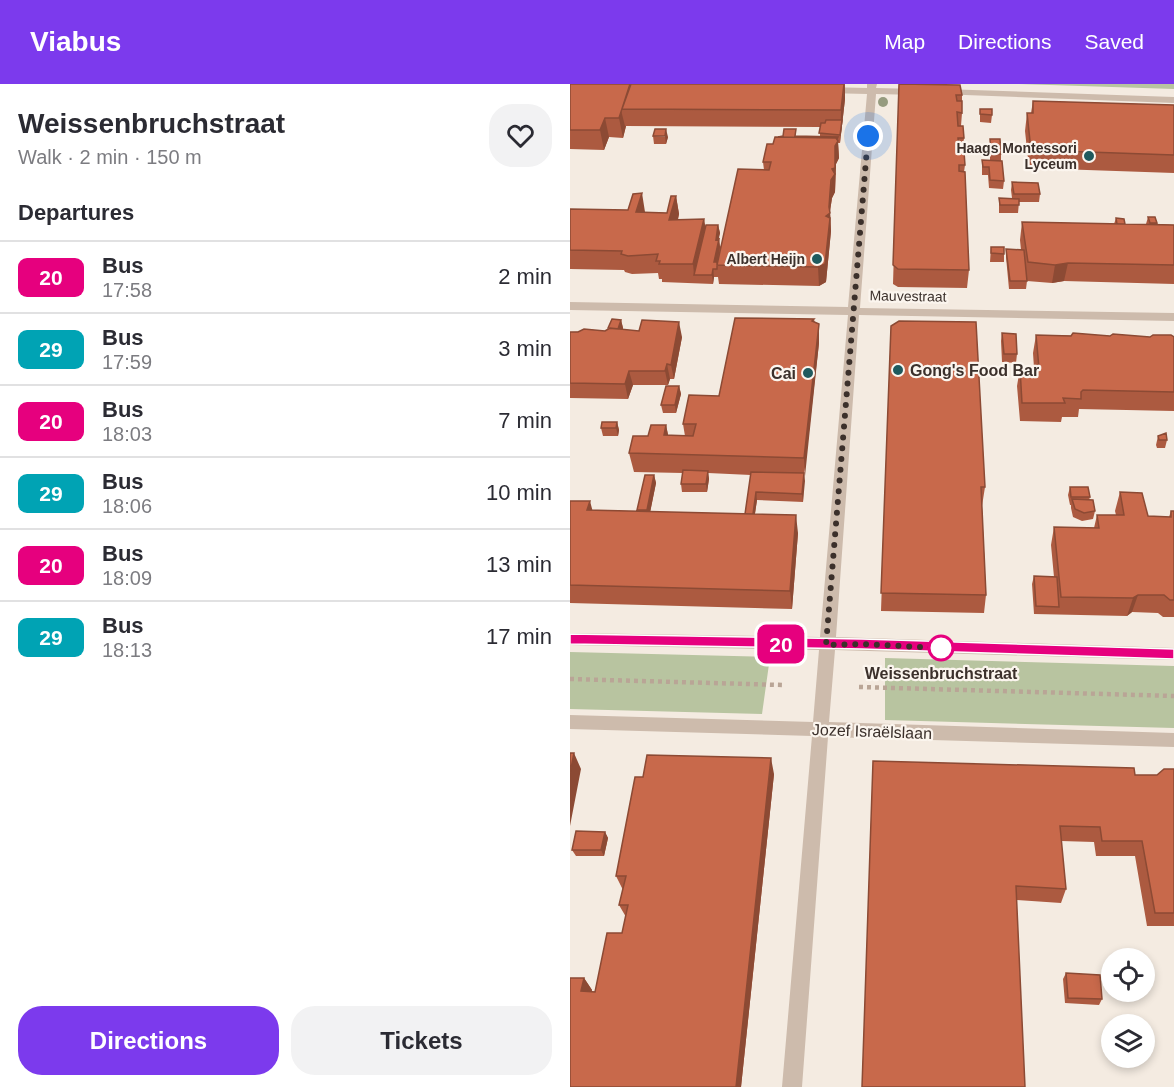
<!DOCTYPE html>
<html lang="en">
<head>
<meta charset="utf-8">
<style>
  body { margin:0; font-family:Helvetica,sans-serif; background:#f2f2f3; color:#2b2b33; height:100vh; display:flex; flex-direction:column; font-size:22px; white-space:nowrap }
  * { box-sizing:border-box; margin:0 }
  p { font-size:20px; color:#7c7c81 }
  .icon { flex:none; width:33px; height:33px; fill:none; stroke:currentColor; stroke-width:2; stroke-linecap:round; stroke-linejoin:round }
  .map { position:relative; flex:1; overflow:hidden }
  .side { display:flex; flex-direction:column; background:#fff; width:570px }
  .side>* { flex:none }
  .badge { padding:0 12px; border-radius:9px; font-size:21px; line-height:39px }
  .fabs { position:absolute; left:531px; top:864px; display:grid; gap:12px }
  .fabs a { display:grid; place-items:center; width:54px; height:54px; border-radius:50%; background:#fff; box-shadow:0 3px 9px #0003; font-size:30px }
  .you { position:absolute; width:30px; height:30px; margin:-15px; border:4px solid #fff; border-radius:50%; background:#1a73e8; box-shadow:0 0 0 9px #1a73e833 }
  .map>.badge { position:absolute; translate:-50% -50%; box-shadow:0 0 0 3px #fff }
  h2 { padding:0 18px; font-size:22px; line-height:54px }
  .round { display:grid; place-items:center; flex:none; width:63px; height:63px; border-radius:24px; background:#f2f2f3 }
  .summary { display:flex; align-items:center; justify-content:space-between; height:102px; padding:0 18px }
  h1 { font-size:28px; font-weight:600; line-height:45px }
  .action { display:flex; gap:12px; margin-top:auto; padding:12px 18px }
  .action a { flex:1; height:69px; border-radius:24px; background:#7c3aed; color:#fff; font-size:24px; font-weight:600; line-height:69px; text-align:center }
  .action a+a { background:#f2f2f3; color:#2b2b33 }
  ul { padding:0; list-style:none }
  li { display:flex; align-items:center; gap:18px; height:72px; padding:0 18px; border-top:2px solid #e1e1e2 }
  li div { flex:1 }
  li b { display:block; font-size:22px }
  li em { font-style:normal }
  li .badge { min-width:66px; font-weight:700; text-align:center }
  header { display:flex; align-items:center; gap:36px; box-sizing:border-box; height:84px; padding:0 30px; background:#7c3aed; color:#fff }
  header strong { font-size:28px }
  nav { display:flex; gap:33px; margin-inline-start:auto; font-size:21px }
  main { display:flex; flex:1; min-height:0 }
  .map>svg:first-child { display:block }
  .green { fill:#b8c4a0 }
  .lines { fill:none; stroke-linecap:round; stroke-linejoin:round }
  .path { stroke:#b9a596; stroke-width:4.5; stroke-dasharray:4 4; stroke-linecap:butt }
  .minor { fill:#cdbbac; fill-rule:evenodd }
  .tree { fill:#969b7f }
  .wall { fill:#ac5a40 }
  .shaded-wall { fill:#8c4a34 }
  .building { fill:#c8694b; stroke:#8c4a34; stroke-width:1.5 }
  .line { fill:#e6007e; stroke:#fff; stroke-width:1.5 }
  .walk { stroke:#3b302b; stroke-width:6; stroke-dasharray:0 10.8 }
  .poi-dot { fill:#1f5a5e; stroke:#fbf5ee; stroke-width:2 }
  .stop-dot { fill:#fff; stroke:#e6007e; stroke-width:3 }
  .labels { text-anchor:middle; stroke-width:4.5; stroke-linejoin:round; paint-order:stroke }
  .far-poi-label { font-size:14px; font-weight:bold; fill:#3b302b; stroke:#fbf5ee; text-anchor:end }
  .far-street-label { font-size:14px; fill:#3b302b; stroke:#fbf5ee }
  .poi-label { font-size:16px; font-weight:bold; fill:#3b302b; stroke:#fbf5ee; text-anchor:start }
  .stop-label { font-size:16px; font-weight:bold; fill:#3b302b; stroke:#fbf5ee }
  .street-label { font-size:16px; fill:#3b302b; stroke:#fbf5ee }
</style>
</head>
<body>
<header>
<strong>Viabus</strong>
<nav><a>Map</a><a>Directions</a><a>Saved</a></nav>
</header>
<main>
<section class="side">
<div class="summary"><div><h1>Weissenbruchstraat</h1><p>Walk · 2 min · 150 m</p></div><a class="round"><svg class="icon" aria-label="heart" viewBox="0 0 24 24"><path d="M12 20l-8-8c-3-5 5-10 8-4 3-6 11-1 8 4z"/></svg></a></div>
<h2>Departures</h2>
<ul>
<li><span class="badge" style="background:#e6007e;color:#fff">20</span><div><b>Bus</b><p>17:58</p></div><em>2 min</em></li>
<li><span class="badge" style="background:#00a3b4;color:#fff">29</span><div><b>Bus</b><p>17:59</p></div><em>3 min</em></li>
<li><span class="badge" style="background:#e6007e;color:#fff">20</span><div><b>Bus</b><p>18:03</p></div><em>7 min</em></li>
<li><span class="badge" style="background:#00a3b4;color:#fff">29</span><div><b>Bus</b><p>18:06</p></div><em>10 min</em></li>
<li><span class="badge" style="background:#e6007e;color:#fff">20</span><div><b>Bus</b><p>18:09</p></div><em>13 min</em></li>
<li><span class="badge" style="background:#00a3b4;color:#fff">29</span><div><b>Bus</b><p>18:13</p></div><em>17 min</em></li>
</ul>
<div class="action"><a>Directions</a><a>Tickets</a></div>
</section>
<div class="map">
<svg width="604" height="1003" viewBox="0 0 604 1003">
  <rect width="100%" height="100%" fill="#f4ebe1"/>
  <!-- green -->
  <path class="green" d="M449,0H604V5Z
    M0,568L200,573L192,630L0,625Z
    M315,574L604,582V644L315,636Z"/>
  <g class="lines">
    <!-- path -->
    <path class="path" d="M0,595L213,601
      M289,603L604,612"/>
    <!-- minor -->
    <path class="minor" d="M297,0H307L306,4L348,5L353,8L348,11L306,10L290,224L604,229V237L289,231L266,553L604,564V576L265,566L259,638L604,649V663L258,653L232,1003H212L242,652L0,645V631L243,638L249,566L0,561V549L250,553L278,231L0,226V218L278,223L297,10L255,9L250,6L255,3L297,4Z
      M372,5L604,13V19L369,10L367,8Z"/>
  </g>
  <!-- trees -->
  <circle class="tree" cx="313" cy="18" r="5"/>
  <!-- wall -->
  <path class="wall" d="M0,0H275V15L270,59H268L269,74L266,80L265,108L262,114L260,127L261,147L256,198L249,202L149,200L148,193H144L143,200L92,198V195H89L88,189L62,190L55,188L54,186L0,185V125L97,129L106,112L109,130L108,136L134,135L135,145L148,141L150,149L148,155H149L150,163L194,86L193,78L203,60L226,53H250V43L56,42L53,54L39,53L34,66L0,65Z
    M329,0L392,11V29L391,42L394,54L393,68L395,81L394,88L399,186L397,204L328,203L323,200Z
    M463,17L604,21V89L459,84L455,47L457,29H461Z
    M410,25L422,31L421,39L410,38Z
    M83,52L98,53L96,60H84Z
    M420,55L431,70V77L434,97L433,105L419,104L418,91H412V76L420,77Z
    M442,98L470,110L469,118H449L448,129H429V114H442L441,106Z
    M578,133L587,139V140L604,141V200L494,197L482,199L457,197L456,205H439L436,173V165L451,166L450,156L452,138L544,140L546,134L555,140H576Z
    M421,163L434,170V178H420Z
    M244,235L249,259L234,392L233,418L187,416L185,430L228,449L222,525L0,519V417L23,427L67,428V426L84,391L86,399L80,428L175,430L181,391L138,389L139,395L137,408H112L111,400L113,389L64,388L59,369L78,352L96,341L98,351L115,352L113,340Z
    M51,236L53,244V246L112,253L104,295H100L98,301H63L58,315L0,314V248L35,247Z
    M321,242L415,403L412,422L416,511L414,529L311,527Z
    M432,249L447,270L446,279L432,278L431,257Z
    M466,251L580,253H604V327L509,325L508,333H492L491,338L450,337L447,302L450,284H464L463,269Z
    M109,302L111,310L106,329H93L91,321Z
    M47,338L49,346L48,352H33L31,344Z
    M588,352L597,356L595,364H587L586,361Z
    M500,403L520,413L519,416L525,427L523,435L512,437L503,433L501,424V421H500L498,411Z
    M550,408L578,432L599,433L601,427H604V533H593L588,529L562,528L557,532L464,530L462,500L464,492L484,493L481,461L484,443L524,444L527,431H546L545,427Z
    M303,677L565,691H587L604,685V842H577L565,772H526L524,758L491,757L496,805L491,819L447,816Z
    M204,690L171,1003H0L14,894L22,906L21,907L25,908L52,849L56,833L49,821L53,806L46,792Z
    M35,748L38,754L34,772H6L2,766Z
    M496,889L532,915L529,921L495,919L493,895Z"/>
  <!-- shaded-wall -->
  <path class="shaded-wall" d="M275,0V15L270,59L271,26Z
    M51,26L55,42H56L53,54L49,34Z
    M35,34L39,53L34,66L30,46Z
    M96,45L98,53L96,60L95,52Z
    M268,57L269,74L266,80L265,108L262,114L260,127L261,147L256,198L249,202L248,183L256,132L259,123L265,62Z
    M72,109L75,128L70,146L66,128Z
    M106,112L109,130L103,154L99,136Z
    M134,135L137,153L124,191L123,180Z
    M148,141L150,149L147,164L146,156Z
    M149,155L150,163L146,187L144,178Z
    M498,179L494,197L482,199L485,181Z
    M143,185L144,193L143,200L142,191Z
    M51,236L53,244L50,253L48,245Z
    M109,238L112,253L104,295L101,281Z
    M249,240V259L235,392L234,374Z
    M97,280L100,295L98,301L95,287Z
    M59,287L63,301L58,315L55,300Z
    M109,302L111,310L106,329L105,321Z
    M47,338L49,346L48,352L46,344Z
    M96,341L100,360L94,351Z
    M138,387L139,395L137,408L136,400Z
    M234,389L235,397L233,418L232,410Z
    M84,391L86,399L79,434L77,426Z
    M186,408L187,416L182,448L181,440Z
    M20,417L25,436L17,426Z
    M226,431L228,449L222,525L220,507Z
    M568,511L562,528L557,532L563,514Z
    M4,669L11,685L0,742V689Z
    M201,674L204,690L171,1003H166Z
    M35,748L38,754L34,772L31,766Z
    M14,894L22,906L20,919L11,907Z"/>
  <!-- building -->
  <path class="building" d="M0,0H60L49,34H35L30,46H0Z
    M61,0H274L271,26L52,25Z
    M329,0L390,1L392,11H386L387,17H392V29L387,28L388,42H393L394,54H388L389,68H394L395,81H389V87L395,88L399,186L328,185L323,181Z
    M463,17L604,21V71L461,66L457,29H463Z
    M410,25H422V31L410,30Z
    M256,36H272L270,51L249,49L251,39H255Z
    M85,45H96L95,52H83Z
    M214,45H226L225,52L268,53L267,55L266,54L208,53L213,52Z
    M205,53L266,54L268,57L265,62V84L262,85L265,90L261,96L260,109L259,123L260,129L256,132L260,134L255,180L248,183L147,181L168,85L199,86L201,78H193L197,60H203Z
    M420,55H430L431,70H421Z
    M412,76L432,77L434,97L420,96L419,83H413Z
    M442,98L468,99L470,110H444Z
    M72,109L66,128L97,129L101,112H106L99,136L134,135L123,180H89L90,177H86L88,170L58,172L51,170L52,167L0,166V125L58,126L63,110Z
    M429,114L449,115V121H430Z
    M578,133H585L587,139H580Z
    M546,134L554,135L555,140H547Z
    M452,138L604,141V181L498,179L485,181L458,178Z
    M136,141H148L146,156L149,155L144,178H147V185H143L142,191H124Z
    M421,163H434V170L421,169Z
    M436,165L454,166L457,197H440Z
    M165,234L244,235L242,237L249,240L234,374L59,369L63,352H78L81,341H96L94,351L123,352L126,340H113L119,311L149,312Z
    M42,235L51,236L48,245L38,244Z
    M72,236L109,238L101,281L97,280L95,287H59L55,300L0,299V248H8L14,245L35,247L40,244L69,247Z
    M329,237L406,238L415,403H411L416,511L311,509L321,242Z
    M432,249L446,250L447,270H434Z
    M503,249L540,252L543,250L580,253L583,251H601L604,253V308L513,306L511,308V315L493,314L495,319H452L450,284H469L466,251L501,252Z
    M96,302H109L105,321H91Z
    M32,338H47L46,344H31Z
    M596,349L597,356H589L588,352Z
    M113,386L138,387L136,400H111Z
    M181,388L234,389L232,410L186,408L183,430H175Z
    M75,391H84L77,426H67Z
    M500,403H518L520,413H501Z
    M550,408L572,409L578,432L601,433V427H604V516H600L594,511H568L563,514L491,513L484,443L529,444L527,431H554Z
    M502,415L523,416L525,427L514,429L505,425Z
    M0,417H20L17,426L226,431L220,507L0,501Z
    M464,492L487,493L489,523L466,522Z
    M0,669H4L0,689Z
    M77,671L201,674L166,1003H0V894H14L11,907L25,908L37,849H52L58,821H49L56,792H46L65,693H73Z
    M303,677L564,684L565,691H587L594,685H604V829H585L572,757H532L530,743L490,742L496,805L446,802L455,1003H292Z
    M6,747L35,748L31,766H2Z
    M496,889L530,891L532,915L498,914Z"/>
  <!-- line -->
  <path class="line" d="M0,550L292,555L604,565V575L292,565L0,560Z"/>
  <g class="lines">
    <!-- walk -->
    <path class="walk" d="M298,52L256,561L292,560L371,564"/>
  </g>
  <!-- markers -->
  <g class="poi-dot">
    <circle cx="519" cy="72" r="6"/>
    <circle cx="247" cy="175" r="6"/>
    <circle cx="328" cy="286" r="6"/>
    <circle cx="238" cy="289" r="6"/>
  </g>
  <circle class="stop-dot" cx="371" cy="564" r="12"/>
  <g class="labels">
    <!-- far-poi labels -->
    <g class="far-poi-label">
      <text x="507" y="69">Haags Montessori<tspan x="507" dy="16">Lyceum</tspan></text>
      <text x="235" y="180">Albert Heijn</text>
    </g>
    <!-- far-street labels -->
    <g class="far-street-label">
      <text transform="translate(338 212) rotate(1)" y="5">Mauvestraat</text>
    </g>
    <!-- poi labels -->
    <g class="poi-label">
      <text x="340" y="292">Gong's Food Bar</text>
      <text x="226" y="295" text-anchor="end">Cai</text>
    </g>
    <!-- stop labels -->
    <g class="stop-label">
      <text x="371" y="595">Weissenbruchstraat</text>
    </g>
    <!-- street labels -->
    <g class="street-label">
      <text transform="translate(302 647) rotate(2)" y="6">Jozef Israëlslaan</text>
    </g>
  </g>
</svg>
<div class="fabs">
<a><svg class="icon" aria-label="locate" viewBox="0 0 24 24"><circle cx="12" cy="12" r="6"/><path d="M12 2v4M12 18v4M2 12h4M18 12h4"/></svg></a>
<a><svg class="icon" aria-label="layers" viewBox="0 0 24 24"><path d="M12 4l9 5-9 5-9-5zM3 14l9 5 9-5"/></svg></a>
</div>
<div class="you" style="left:298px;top:52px"></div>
<b class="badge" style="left:211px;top:560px;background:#e6007e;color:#fff">20</b>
</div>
</main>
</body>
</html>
